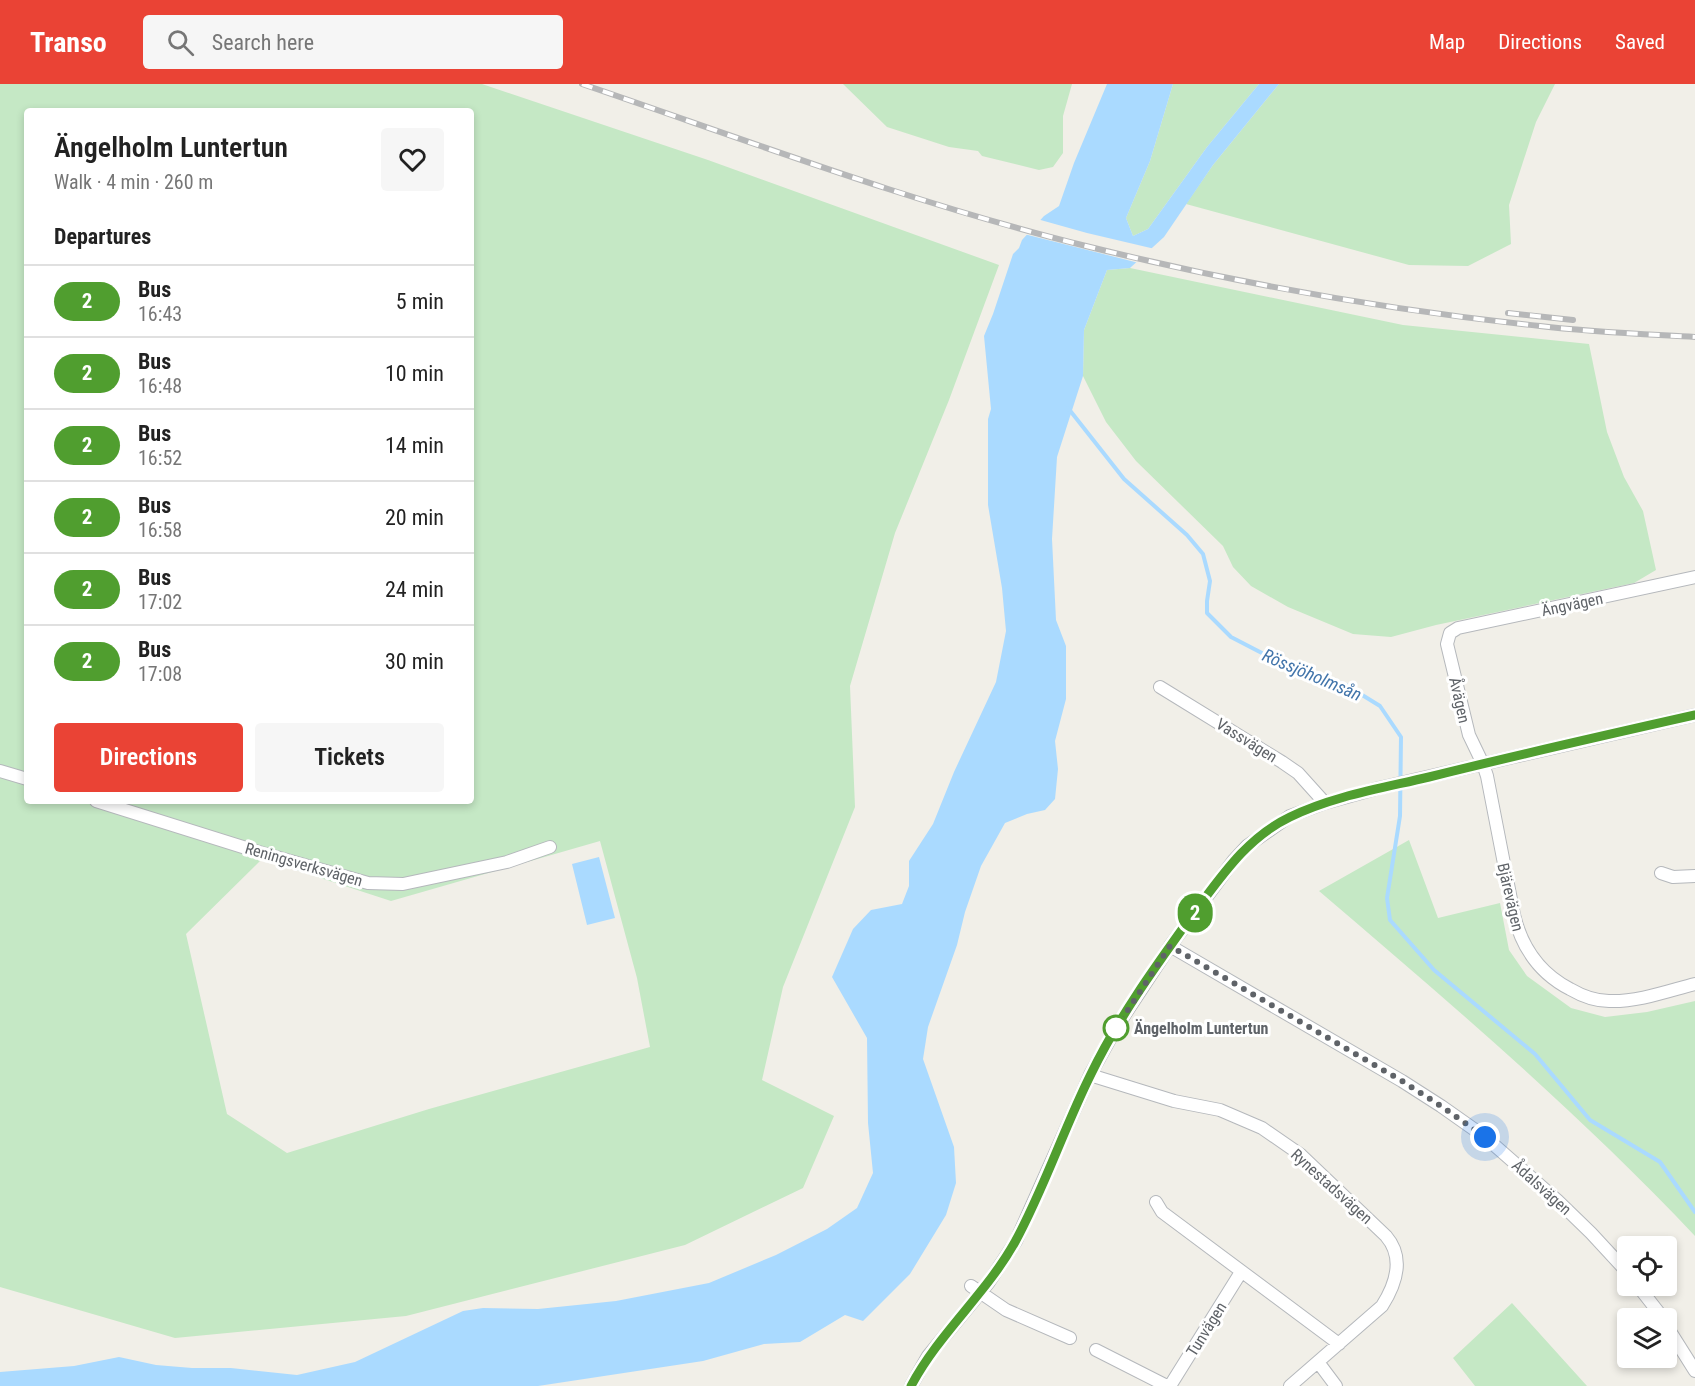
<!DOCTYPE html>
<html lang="en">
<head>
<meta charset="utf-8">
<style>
  body { margin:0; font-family:"Roboto Condensed",sans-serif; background:#f6f6f6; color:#222; height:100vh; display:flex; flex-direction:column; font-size:22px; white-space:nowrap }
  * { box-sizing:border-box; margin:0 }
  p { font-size:20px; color:#767676 }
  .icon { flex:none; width:33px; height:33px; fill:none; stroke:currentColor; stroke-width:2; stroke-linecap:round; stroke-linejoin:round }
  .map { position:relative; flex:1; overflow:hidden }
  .drawer { position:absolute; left:24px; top:24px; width:450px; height:696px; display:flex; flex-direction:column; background:#fff; border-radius:6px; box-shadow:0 3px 9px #0003 }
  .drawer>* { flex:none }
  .badge { padding:0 12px; border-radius:20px; font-size:21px; line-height:39px }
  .buttons { position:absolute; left:1617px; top:1152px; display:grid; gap:12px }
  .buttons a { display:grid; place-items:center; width:60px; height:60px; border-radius:6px; background:#fff; box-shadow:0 3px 9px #0003; font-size:30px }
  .you { position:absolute; width:30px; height:30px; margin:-15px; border:4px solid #fff; border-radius:50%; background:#1a73e8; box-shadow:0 0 0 9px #1a73e833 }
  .map>.badge { position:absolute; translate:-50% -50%; box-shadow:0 0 0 3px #fff }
  h2 { padding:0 30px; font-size:22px; line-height:54px }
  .round { display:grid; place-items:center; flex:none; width:63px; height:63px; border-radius:6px; background:#f6f6f6 }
  .head { display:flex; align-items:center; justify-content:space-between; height:102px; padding:0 30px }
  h1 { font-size:28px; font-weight:600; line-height:45px }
  .cta { display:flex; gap:12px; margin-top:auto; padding:12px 30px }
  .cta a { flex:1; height:69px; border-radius:6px; background:#ea4335; color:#fff; font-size:24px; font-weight:600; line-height:69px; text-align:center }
  .cta a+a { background:#f6f6f6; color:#222 }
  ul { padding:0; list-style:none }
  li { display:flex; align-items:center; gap:18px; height:72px; padding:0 30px; border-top:2px solid #e0e0e0 }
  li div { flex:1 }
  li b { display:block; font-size:22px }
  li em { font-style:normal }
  li .badge { min-width:66px; font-weight:700; text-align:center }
  header { display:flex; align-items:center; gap:36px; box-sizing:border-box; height:84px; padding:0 30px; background:#ea4335; color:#fff }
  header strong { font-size:28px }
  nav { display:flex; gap:33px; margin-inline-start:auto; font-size:21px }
  .search { width:420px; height:54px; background:#f6f6f6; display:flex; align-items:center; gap:15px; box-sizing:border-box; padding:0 21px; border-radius:6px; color:#767676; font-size:22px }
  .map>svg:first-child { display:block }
  .green { fill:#c5e8c5; fill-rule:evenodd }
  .water { fill:#aadaff }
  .pier { fill:#f1efe8 }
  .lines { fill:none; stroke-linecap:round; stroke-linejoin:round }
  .stream { stroke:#aadaff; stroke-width:4 }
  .minor-casing { stroke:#b5b8bc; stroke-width:14 }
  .minor { stroke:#fff; stroke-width:12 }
  .rail-casing { stroke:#b6b7b8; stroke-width:6 }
  .rail { stroke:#fff; stroke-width:4; stroke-dasharray:11; stroke-linecap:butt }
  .line-casing { stroke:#fff; stroke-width:14 }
  .line { stroke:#509e2f; stroke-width:9 }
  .walk { stroke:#5f6368; stroke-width:6; stroke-dasharray:0 10.8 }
  .stop-dot { fill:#fff; stroke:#509e2f; stroke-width:3 }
  .labels { text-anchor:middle; stroke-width:6; stroke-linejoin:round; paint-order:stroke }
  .street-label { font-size:16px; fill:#5f6368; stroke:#fff }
  .stop-label { font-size:16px; font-weight:bold; fill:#5f6368; stroke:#fff; text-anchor:start }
  .water-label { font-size:18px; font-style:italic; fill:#4174aa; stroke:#fff }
</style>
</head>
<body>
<header>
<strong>Transo</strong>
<div class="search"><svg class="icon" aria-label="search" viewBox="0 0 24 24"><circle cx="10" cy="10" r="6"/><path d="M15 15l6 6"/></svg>Search here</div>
<nav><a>Map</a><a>Directions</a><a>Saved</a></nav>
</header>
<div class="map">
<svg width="1695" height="1302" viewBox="0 0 1695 1302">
  <rect width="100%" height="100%" fill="#f1efe8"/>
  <!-- green -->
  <path class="green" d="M0,0H482L708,76L999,181L949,316L895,449L850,602L855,723L783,903L762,996L834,1032L803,1104L685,1161L406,1232L175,1254L0,1203ZM27,27H471V717H27ZM600,757L637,894L650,963L429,1025L287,1069L227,1030L186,850L262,775L391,817Z
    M843,0H1072L1063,32V69L1053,83L1039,86L982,72L978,67L949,63L887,43Z
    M1173,0H1259L1207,63L1148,145L1133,152L1126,134L1150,77Z
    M1279,0H1555L1536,38L1509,121L1511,160L1468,182L1409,181L1186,120L1213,81Z
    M1130,184L1403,241L1589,260L1607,348L1624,393L1643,427L1656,486L1634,499L1436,541L1391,553L1353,550L1288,523L1251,502L1233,483L1223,462L1136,377L1106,338L1083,292L1084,246L1107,186Z
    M1409,756L1438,834L1500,819L1509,866L1527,892L1571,924L1605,933L1647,928L1695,917V1152C1578,1028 1448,917 1319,807Z
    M1512,1219L1587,1302H1475L1453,1274Z"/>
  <!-- water -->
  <path class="water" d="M1107,0H1173L1150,77L1126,134L1133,152L1148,145L1207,63L1259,0H1279L1213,81L1164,153L1130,184L1107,186L1084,246L1083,292L1057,373L1052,455L1056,536L1066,562V615L1055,657L1058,685L1055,715L1045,726L1027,730L1005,739L981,782L965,828L957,861L928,943L923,975L954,1063L956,1099L946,1131L910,1190L863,1237L845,1231L800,1258L764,1260L703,1277L538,1302H0V1288L74,1282L119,1273L156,1281L192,1284H231L297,1291L355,1278L463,1227L483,1224L538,1225L616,1217L709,1199L776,1171L827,1145L857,1124L873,1089L868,1039L867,954L832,893L853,845L871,826L902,820L909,802V777L933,740L954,688L996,598L1006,547L1002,504L988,421V335L991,325L984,252L993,230L1013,170L1019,164L1022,156L1044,132L1059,122L1074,79Z
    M599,773L615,834L587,841L572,780Z"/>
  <!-- pier -->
  <path class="pier" d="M1037,135L1087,149L1155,165L1139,179L1024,150Z"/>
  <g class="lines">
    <!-- stream -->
    <path class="stream" d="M1068,324L1124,395L1187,451L1203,470L1210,497L1207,517V529L1231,553L1285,581L1346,601L1380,622L1401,653L1400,732L1387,814L1390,836L1434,886L1535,970L1590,1036L1660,1078L1695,1128"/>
    <defs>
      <path id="minor" d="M1695,493L1458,544L1450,549L1447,560L1469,651L1483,680L1487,692L1514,831C1522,864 1539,889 1570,905C1582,912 1595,917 1609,917C1638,918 1668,907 1695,900
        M1160,603L1282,678L1298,689L1325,719
        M0,687L27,695
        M96,717L262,769L368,799L403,800L507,778L550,763
        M1661,789L1673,793L1695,792
        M1170,862L1402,997L1441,1022L1485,1053L1558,1117L1591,1149L1628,1189
        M1090,991L1174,1017L1220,1026L1262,1044L1301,1071L1386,1152C1405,1174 1396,1200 1382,1222L1290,1302
        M1156,1118L1162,1128L1339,1260
        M971,1202L1006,1226L1070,1254
        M1638,1202L1663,1234
        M1666,1241L1695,1287
        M1096,1266L1167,1302
        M1318,1278L1336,1302
        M911,1302L928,1272L989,1198L1016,1157L1090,991L1116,944L1170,862L1234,776L1247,762L1290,732L1325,719L1379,704L1695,631
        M1170,1302L1241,1188"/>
    </defs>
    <!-- minor casing -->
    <use href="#minor" class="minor-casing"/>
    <!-- minor -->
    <use href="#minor" class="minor"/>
    <defs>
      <path id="rail" d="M582,0C749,57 915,120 1086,162C1235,199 1388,226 1540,242C1591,248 1643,250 1695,253
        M1508,229L1573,236"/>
    </defs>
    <!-- rail casing -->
    <use href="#rail" class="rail-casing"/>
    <!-- rail -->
    <use href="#rail" class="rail"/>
  </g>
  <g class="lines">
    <defs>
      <path id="line" d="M911,1302C939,1249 986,1210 1015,1158C1044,1105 1064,1044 1091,990C1119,932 1158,879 1196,826C1223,790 1248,753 1290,733C1333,712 1383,704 1429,693C1517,671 1606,651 1695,631"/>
    </defs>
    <!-- line casing -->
    <use href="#line" class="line-casing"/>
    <!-- line -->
    <use href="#line" class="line"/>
    <!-- walk -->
    <path class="walk" d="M1116,944L1170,862L1402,997L1441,1022L1485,1053"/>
  </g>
  <!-- markers -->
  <circle class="stop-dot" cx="1116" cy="944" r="12"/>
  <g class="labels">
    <!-- street labels -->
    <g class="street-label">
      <text transform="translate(1572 520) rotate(-12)" y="6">Ängvägen</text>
      <text transform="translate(1460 616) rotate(77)" y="6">Åvägen</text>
      <text transform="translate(1247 656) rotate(32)" y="6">Vassvägen</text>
      <text transform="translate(304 780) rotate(16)" y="6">Reningsverksvägen</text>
      <text transform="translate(1511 813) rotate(77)" y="6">Bjärevägen</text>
      <text transform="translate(1332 1102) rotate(42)" y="6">Rynestadsvägen</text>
      <text transform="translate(1542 1103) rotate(42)" y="6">Ådalsvägen</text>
      <text transform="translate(1206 1245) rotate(-58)" y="6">Tunvägen</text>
    </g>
    <!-- stop labels -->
    <g class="stop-label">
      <text x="1134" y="950">Ängelholm Luntertun</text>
    </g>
    <!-- water labels -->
    <g class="water-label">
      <text transform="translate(1312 591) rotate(23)" y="6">Rössjöholmsån</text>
    </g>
  </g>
</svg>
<div class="buttons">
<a><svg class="icon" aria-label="locate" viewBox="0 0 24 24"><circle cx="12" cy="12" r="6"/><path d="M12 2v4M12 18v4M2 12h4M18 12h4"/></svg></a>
<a><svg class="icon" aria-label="layers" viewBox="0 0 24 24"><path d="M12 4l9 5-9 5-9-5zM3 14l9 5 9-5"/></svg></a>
</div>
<div class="you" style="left:1485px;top:1053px"></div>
<b class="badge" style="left:1195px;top:829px;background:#509e2f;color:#fff">2</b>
<section class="drawer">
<div class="head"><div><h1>Ängelholm Luntertun</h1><p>Walk · 4 min · 260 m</p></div><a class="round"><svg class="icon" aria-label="heart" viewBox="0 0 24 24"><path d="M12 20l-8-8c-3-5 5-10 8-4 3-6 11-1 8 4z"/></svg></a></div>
<h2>Departures</h2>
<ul>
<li><span class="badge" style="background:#509e2f;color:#fff">2</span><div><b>Bus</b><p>16:43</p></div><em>5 min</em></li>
<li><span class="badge" style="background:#509e2f;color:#fff">2</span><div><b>Bus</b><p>16:48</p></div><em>10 min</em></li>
<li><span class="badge" style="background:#509e2f;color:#fff">2</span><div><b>Bus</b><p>16:52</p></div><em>14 min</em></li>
<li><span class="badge" style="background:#509e2f;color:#fff">2</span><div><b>Bus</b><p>16:58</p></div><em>20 min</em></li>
<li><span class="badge" style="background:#509e2f;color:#fff">2</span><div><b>Bus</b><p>17:02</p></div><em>24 min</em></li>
<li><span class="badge" style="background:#509e2f;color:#fff">2</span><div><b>Bus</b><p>17:08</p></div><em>30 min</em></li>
</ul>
<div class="cta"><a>Directions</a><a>Tickets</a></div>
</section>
</div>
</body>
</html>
